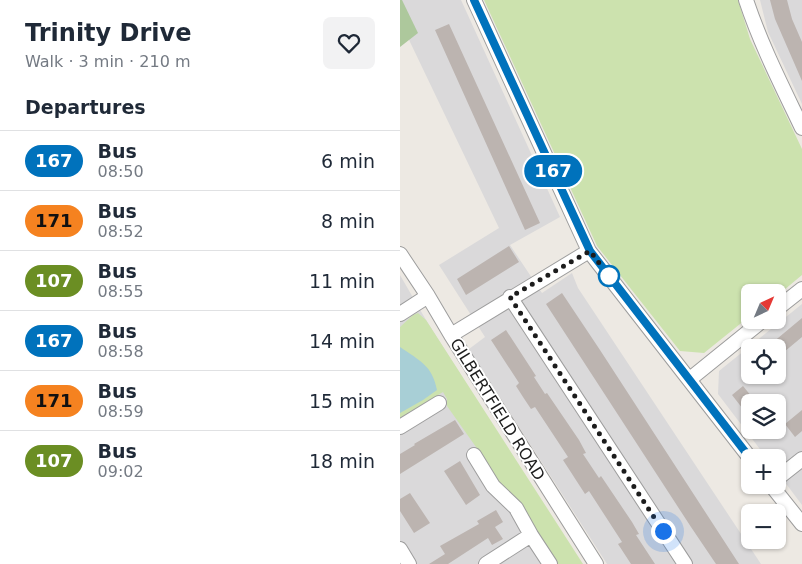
<!DOCTYPE html>
<html lang="en">
<head>
<meta charset="utf-8">
<style>
  body { margin:0; font-family:"DejaVu Sans",sans-serif; background:#f2f2f3; color:#1f2937; height:100vh; display:flex; flex-direction:column; font-size:19px; white-space:nowrap }
  * { box-sizing:border-box; margin:0 }
  p { font-size:16px; color:#747a83 }
  .icon { flex:none; width:28px; height:28px; fill:none; stroke:currentColor; stroke-width:2; stroke-linecap:round; stroke-linejoin:round }
  .map { position:relative; flex:1; overflow:hidden }
  .sheet { display:flex; flex-direction:column; background:#fff; width:400px }
  .sheet>* { flex:none }
  .badge { padding:0 10px; border-radius:16px; font-size:18px; line-height:32px }
  .needle { width:32px; rotate:44deg }
  .controls { position:absolute; left:341px; top:284px; display:grid; gap:10px }
  .controls a { display:grid; place-items:center; width:45px; height:45px; border-radius:8px; background:#fff; box-shadow:0 1px 4px #0004; font-size:25px }
  .you { position:absolute; width:25px; height:25px; margin:-12px; border:4px solid #fff; border-radius:50%; background:#1a73e8; box-shadow:0 0 0 8px #1a73e833 }
  .map>.badge { position:absolute; translate:-50% -50%; box-shadow:0 0 0 2px #fff }
  h2 { padding:0 25px; font-size:19px; line-height:45px }
  .round { display:grid; place-items:center; flex:none; width:52px; height:52px; border-radius:8px; background:#f2f2f3 }
  .summary { display:flex; align-items:center; justify-content:space-between; height:85px; padding:0 25px }
  h1 { font-size:24px; font-weight:700; line-height:38px }
  ul { padding:0; list-style:none }
  li { display:flex; align-items:center; gap:15px; height:60px; padding:0 25px; border-top:1px solid #e0e1e3 }
  li div { flex:1 }
  li b { display:block; font-size:19px }
  li em { font-style:normal }
  li .badge { min-width:55px; font-weight:700; text-align:center }
  main { display:flex; flex:1; min-height:0 }
  .map>svg:first-child { display:block }
  .residential { fill:#dad9da; fill-rule:evenodd }
  .grass { fill:#cce2ae }
  .forest { fill:#adc89c }
  .water { fill:#a8cfd6 }
  .building { fill:#bcb4b0 }
  .lines { fill:none; stroke-linecap:round; stroke-linejoin:round }
  .minor-casing { stroke:#9d9d9d; stroke-width:16 }
  .minor { stroke:#fff; stroke-width:14 }
  .line-casing { stroke:#fff; stroke-width:11 }
  .line { stroke:#0072bc; stroke-width:8 }
  .walk { stroke:#1c1c1c; stroke-width:5; stroke-dasharray:0 9 }
  .stop-dot { fill:#fff; stroke:#0072bc; stroke-width:2.5 }
  .labels { text-anchor:middle; stroke-width:4; stroke-linejoin:round; paint-order:stroke }
  .street-label { font-size:16px; fill:#1c1c1c; stroke:#fff }
</style>
</head>
<body>
<main>
<section class="sheet">
<div class="summary"><div><h1>Trinity Drive</h1><p>Walk · 3 min · 210 m</p></div><a class="round"><svg class="icon" aria-label="heart" viewBox="0 0 24 24"><path d="M12 20l-8-8c-3-5 5-10 8-4 3-6 11-1 8 4z"/></svg></a></div>
<h2>Departures</h2>
<ul>
<li><span class="badge" style="background:#0072bc;color:#fff">167</span><div><b>Bus</b><p>08:50</p></div><em>6 min</em></li>
<li><span class="badge" style="background:#f58220;color:#111">171</span><div><b>Bus</b><p>08:52</p></div><em>8 min</em></li>
<li><span class="badge" style="background:#6b8e23;color:#fff">107</span><div><b>Bus</b><p>08:55</p></div><em>11 min</em></li>
<li><span class="badge" style="background:#0072bc;color:#fff">167</span><div><b>Bus</b><p>08:58</p></div><em>14 min</em></li>
<li><span class="badge" style="background:#f58220;color:#111">171</span><div><b>Bus</b><p>08:59</p></div><em>15 min</em></li>
<li><span class="badge" style="background:#6b8e23;color:#fff">107</span><div><b>Bus</b><p>09:02</p></div><em>18 min</em></li>
</ul>
</section>
<div class="map">
<svg width="402" height="564" viewBox="0 0 402 564">
  <rect width="100%" height="100%" fill="#ede9e3"/>
  <!-- residential -->
  <path class="residential" d="M0,0H61L160,217L110,245L142,293L172,273L178,288L361,564H207L69,349L85,337L39,265L99,228L0,21Z
    M360,0H402V104L368,32Z
    M0,275L26,320L180,564H0Z
    M402,304V505L378,473V458L366,457L318,394L319,371ZM350,348H378V375H350ZM350,402H378V430H350Z"/>
  <!-- grass -->
  <path class="grass" d="M84,0H338L350,39L402,149V275L378,295V292H350V316L304,353L280,351L197,246Z
    M18,313L26,320L183,564H157L121,507L102,490L76,447L47,406V399L43,392L0,418V327L13,315Z"/>
  <!-- forest -->
  <path class="forest" d="M0,0H2L18,33L0,47Z"/>
  <!-- water -->
  <path class="water" d="M0,347C20,361 32,365 37,390L23,400L0,413Z"/>
  <!-- building -->
  <path class="building" d="M370,0H387L392,19L402,42V81L375,19Z
    M49,24L140,223L125,230L35,30Z
    M109,246L119,262L66,295L57,279Z
    M162,293L200,350L339,564H316L291,527L146,304Z
    M402,318V337L378,357V348H366Z
    M106,330L136,376L134,377L145,394L147,393L179,440L186,453L183,454L199,478L201,476L232,522L239,534L236,535L255,564H231L218,544L222,542L189,491L185,494L163,460L168,457L135,407L131,409L123,397L116,386L119,383L91,340Z
    M343,386L356,402H350V418L332,395Z
    M402,410V431L395,437L385,424Z
    M55,420L64,434L0,474V454L15,445L14,444Z
    M60,461L80,495L66,505L44,471Z
    M10,493L30,523L14,533L0,511V499Z
    M96,510L103,522L95,527L103,539L92,545L88,538L48,564H29L45,554L40,546L79,524L77,521Z"/>
  <g class="lines">
    <defs>
      <path id="minor" d="M74,0L189,251L350,458
        M346,0C361,45 382,86 402,128
        M0,254L28,296L51,335L196,564
        M110,297L285,564
        M378,308L402,289
        M0,314L28,296
        M51,335L189,251
        M290,379L363,320
        M0,427L39,403
        M74,455L93,486L116,508L131,535L150,564
        M378,478L402,459
        M371,485L402,524
        M0,549L9,564
        M86,564L131,535"/>
    </defs>
    <!-- minor casing -->
    <use href="#minor" class="minor-casing"/>
    <!-- minor -->
    <use href="#minor" class="minor"/>
  </g>
  <g class="lines">
    <defs>
      <path id="line" d="M74,0L190,251L350,458"/>
    </defs>
    <!-- line casing -->
    <use href="#line" class="line-casing"/>
    <!-- line -->
    <use href="#line" class="line"/>
    <!-- walk -->
    <path class="walk" d="M209,276L212,280L190,251L110,297L263,531"/>
  </g>
  <!-- markers -->
  <circle class="stop-dot" cx="209" cy="276" r="10"/>
  <g class="labels">
    <!-- street labels -->
    <g class="street-label">
      <text transform="translate(98 409) rotate(58)" y="6">GILBERTFIELD ROAD</text>
    </g>
  </g>
</svg>
<div class="controls">
<a><svg class="needle" viewBox="-14 -14 28 28"><path d="M0-13l5 13h-10z" fill="#e53935"/><path d="M0 13l5-13h-10z" fill="#747a83"/></svg></a>
<a><svg class="icon" aria-label="locate" viewBox="0 0 24 24"><circle cx="12" cy="12" r="6"/><path d="M12 2v4M12 18v4M2 12h4M18 12h4"/></svg></a>
<a><svg class="icon" aria-label="layers" viewBox="0 0 24 24"><path d="M12 4l9 5-9 5-9-5zM3 14l9 5 9-5"/></svg></a>
<a>+</a>
<a>−</a>
</div>
<div class="you" style="left:263px;top:531px"></div>
<b class="badge" style="left:153px;top:171px;background:#0072bc;color:#fff">167</b>
</div>
</main>
</body>
</html>
